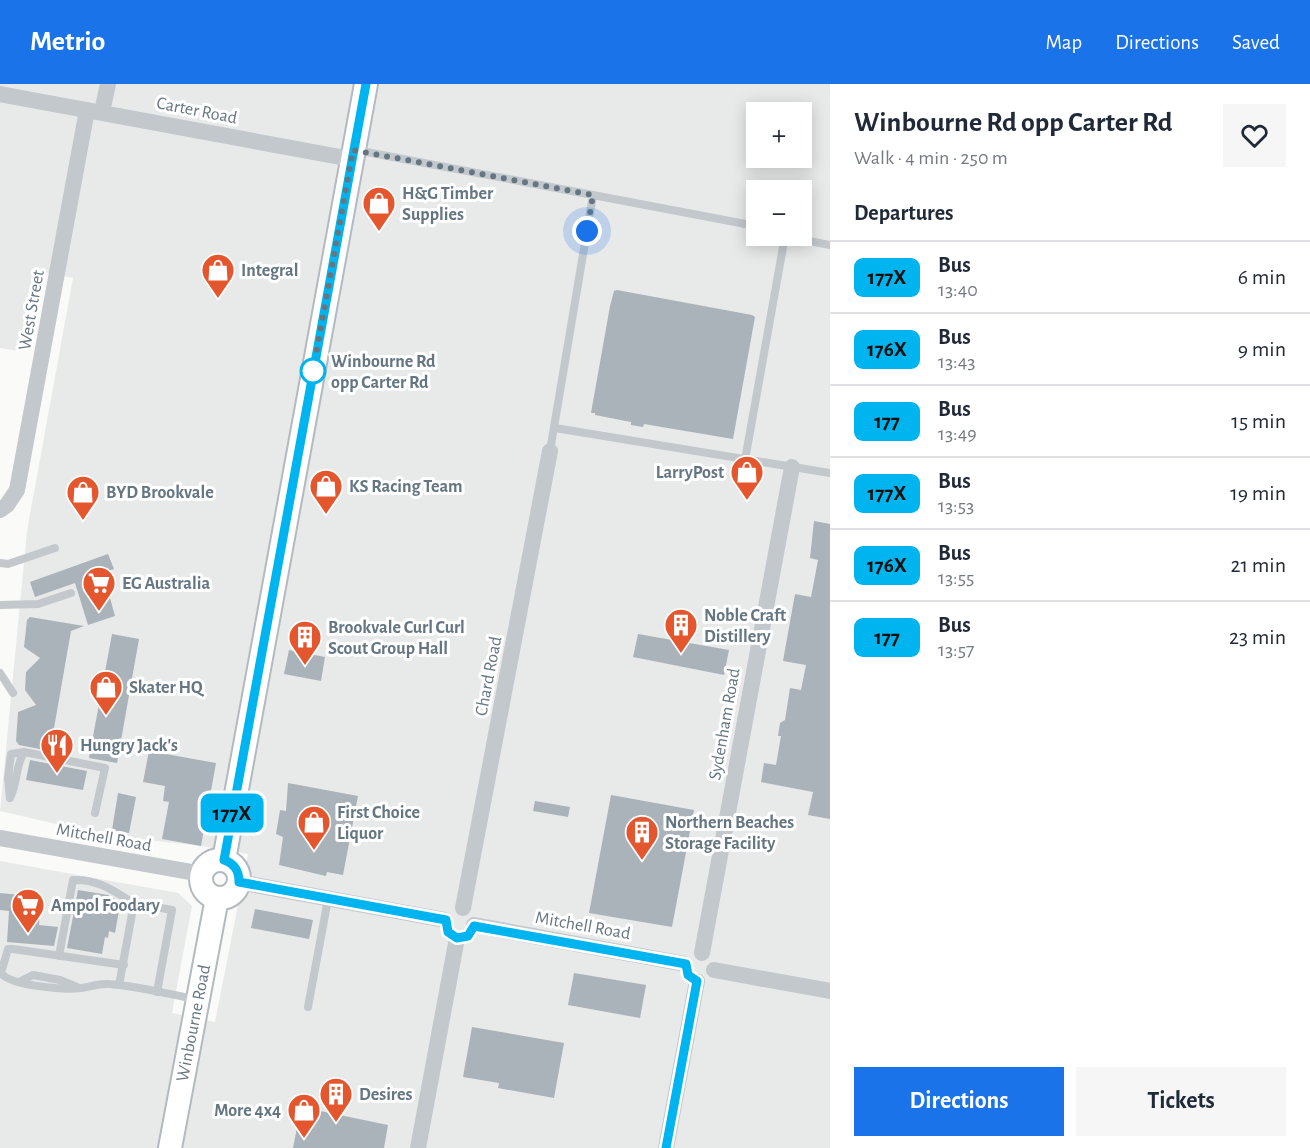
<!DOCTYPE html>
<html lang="en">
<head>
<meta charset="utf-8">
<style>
  body { margin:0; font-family:"Alegreya Sans",sans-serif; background:#f6f6f7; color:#1f2937; height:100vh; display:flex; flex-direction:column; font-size:22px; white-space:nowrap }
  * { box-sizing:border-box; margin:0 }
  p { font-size:20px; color:#747a83 }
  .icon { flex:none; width:33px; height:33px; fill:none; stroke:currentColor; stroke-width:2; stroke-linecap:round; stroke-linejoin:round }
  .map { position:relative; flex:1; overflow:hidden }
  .panel { display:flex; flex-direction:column; background:#fff; width:480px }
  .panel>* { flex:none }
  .badge { padding:0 12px; border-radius:9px; font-size:21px; line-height:39px }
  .buttons { position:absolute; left:746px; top:18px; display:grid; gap:12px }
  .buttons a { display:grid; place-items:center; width:66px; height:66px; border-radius:0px; background:#fff; box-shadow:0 3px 15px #0003; font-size:30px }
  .you { position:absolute; width:30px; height:30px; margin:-15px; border:4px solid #fff; border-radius:50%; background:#1a73e8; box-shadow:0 0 0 9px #1a73e833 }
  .map>.badge { position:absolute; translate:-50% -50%; box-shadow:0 0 0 3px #fff }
  h2 { padding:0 24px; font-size:22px; line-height:54px }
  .round { display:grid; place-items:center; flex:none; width:63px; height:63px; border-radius:0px; background:#f6f6f7 }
  .summary { display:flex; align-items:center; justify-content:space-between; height:102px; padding:0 24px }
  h1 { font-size:28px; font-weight:600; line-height:45px }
  .button { display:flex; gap:12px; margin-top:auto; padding:12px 24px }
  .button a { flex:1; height:69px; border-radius:0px; background:#1a73e8; color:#fff; font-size:24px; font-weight:600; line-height:69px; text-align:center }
  .button a+a { background:#f6f6f7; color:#1f2937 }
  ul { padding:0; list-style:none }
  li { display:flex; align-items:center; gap:18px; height:72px; padding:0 24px; border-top:2px solid #e0e1e3 }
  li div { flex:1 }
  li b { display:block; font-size:22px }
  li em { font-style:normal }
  li .badge { min-width:66px; font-weight:700; text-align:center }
  header { display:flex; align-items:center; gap:36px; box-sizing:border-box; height:84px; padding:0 30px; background:#1a73e8; color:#fff }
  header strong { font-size:28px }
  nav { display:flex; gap:33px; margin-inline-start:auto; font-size:21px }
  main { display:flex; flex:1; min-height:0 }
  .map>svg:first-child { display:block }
  .built { fill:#e8e9e9; fill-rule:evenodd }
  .building { fill:#aab3b9 }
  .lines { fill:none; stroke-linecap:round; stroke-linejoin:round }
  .secondary-casing { stroke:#b3babf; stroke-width:26 }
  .service { stroke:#c3c8cc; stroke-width:8 }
  .minor { stroke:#c3c8cc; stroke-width:16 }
  .secondary { stroke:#fff; stroke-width:22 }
  .line-casing { stroke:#fff; stroke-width:14 }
  .line { stroke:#00b5ef; stroke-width:9 }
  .walk { stroke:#657683; stroke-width:6; stroke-dasharray:0 10.8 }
  .stop-dot { fill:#fff; stroke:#00b5ef; stroke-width:3 }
  .labels { text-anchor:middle; stroke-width:6; stroke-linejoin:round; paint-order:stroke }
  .street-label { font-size:18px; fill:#657683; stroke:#fff }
  .poi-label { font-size:18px; font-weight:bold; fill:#657683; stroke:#fff; text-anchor:start }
  .stop-label { font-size:18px; font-weight:bold; fill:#657683; stroke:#fff; text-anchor:start }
</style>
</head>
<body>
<header>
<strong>Metrio</strong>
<nav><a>Map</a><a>Directions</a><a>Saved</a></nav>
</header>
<main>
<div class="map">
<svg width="830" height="1064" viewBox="0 0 830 1064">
  <rect width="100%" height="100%" fill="#fafaf8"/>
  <!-- built -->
  <path class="built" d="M0,0H830V1064H0V777L178,809L192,822L172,929L215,938L248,770L201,762L104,751L0,727L27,447L73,194L34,187L19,267L0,264ZM756,28H801V74H756ZM756,106H801V152H756Z"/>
  <!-- building -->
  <path class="building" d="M617,206L752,231L755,233L733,355L644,340L643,343L631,341V338L595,331V329H591L610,222L614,207Z
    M814,437L830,440V735L808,731L813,708L761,698L764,679L776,681L781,652H778L780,639L785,636L790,604L801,606L806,581L783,577L795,510L811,513L818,476L810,474Z
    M108,470L114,485L94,492L103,517L110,514L115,532L88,541L75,499L35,513L30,498Z
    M30,533L84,542L71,547L50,667L19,661L16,657L18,628L36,621L25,606L26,588L40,574L24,563L27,536Z
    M112,550L139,555L117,679L89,674Z
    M638,550L729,566L724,591L633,573Z
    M289,566L325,573L321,597L284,590Z
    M149,667L216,679L201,762L162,755L169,718L163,717L165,702L143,698Z
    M30,676L87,687L83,706L26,696Z
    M288,699L358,712L343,791L327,788L326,792L279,781L283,753L276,750L280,726L286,727Z
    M118,709L136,713L129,749L112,746Z
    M611,711L694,726L672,843L589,829Z
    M535,717L570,723L568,733L533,727Z
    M78,806L108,811L117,816L116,820L120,821L115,849L109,847L108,854L105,853L102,870L67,864Z
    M0,809L41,813L39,841L58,843L54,862L7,858L9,827L0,826Z
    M255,825L313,836L309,855L251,844Z
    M574,889L646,901L640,934L568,921Z
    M472,943L564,959L554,1014L498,1004L499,999L463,993Z
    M301,1023L388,1041L384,1064H293Z"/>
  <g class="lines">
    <defs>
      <path id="secondary" d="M224,776L366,0
        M201 795a19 19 0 1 1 38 0a19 19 0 1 1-38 0Z
        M170,1064L217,814"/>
    </defs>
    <!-- secondary casing -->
    <use href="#secondary" class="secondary-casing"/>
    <!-- service -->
    <path class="service" d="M356,66L756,142
      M783,152L830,161
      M555,344L830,389
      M550,367L593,111
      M745,376L785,152
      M0,479L8,480L55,464
      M0,521L38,520L71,509
      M0,589L13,609
      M10,714L8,694L11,670L24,668L105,684L95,729
      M10,714C18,698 15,683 24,668
      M59,872L73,796C99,795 113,807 134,819
      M124,881L13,865H8L1,889C10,902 65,906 81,904C90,903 99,899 109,900C138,902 167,910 196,915
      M19,898L33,891L60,896L77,903
      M119,901L134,819L172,826L157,908
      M308,923L328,815"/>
    <!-- minor -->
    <path class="minor" d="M0,10L351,75
      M102,28L108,0
      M0,426L7,421L17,406L87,26
      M0,754L202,790
      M239,798L445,836
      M463,824L550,367
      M474,841L685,880
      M702,869L792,383
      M714,886L830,907
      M418,1064L457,854
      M666,1064L697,897"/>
    <!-- secondary -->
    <use href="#secondary" class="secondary"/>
  </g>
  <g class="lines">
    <defs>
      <path id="line" d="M366,0L224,776C235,780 239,787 239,798L446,836L448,848L457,854L468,852L474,842L686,880L688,891L697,897L666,1064"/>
    </defs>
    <!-- line casing -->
    <use href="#line" class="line-casing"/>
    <!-- line -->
    <use href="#line" class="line"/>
    <!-- walk -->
    <path class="walk" d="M313,287L353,66L593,111L587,147"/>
  </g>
  <!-- icons -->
  <defs>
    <symbol id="shop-pin" viewBox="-11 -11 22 30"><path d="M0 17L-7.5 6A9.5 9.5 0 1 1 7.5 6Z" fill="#e4572e" stroke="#fff"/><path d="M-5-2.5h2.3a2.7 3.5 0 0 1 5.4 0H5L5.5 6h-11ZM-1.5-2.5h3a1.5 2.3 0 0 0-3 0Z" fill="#fff"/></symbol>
    <symbol id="supermarket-pin" viewBox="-11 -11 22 30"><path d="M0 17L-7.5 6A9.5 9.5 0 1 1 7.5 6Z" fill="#e4572e" stroke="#fff"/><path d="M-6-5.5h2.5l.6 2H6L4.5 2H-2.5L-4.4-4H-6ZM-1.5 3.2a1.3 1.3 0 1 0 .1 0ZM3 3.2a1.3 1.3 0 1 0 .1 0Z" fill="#fff"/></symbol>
    <symbol id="building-pin" viewBox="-11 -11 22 30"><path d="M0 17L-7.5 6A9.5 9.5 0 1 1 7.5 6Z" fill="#e4572e" stroke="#fff"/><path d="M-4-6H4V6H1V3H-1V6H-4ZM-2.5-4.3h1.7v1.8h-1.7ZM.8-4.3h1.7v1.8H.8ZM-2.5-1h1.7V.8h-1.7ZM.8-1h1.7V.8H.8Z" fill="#fff"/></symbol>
    <symbol id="restaurant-pin" viewBox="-11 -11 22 30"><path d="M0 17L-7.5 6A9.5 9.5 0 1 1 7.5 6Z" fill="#e4572e" stroke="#fff"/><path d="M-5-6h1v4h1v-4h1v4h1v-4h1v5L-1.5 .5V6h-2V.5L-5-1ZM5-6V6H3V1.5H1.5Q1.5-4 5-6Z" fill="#fff"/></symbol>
  </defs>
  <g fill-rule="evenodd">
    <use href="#shop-pin" x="360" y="100" width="38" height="52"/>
    <use href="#shop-pin" x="199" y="167" width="38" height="52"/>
    <use href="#shop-pin" x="728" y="369" width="38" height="52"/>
    <use href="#shop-pin" x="307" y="383" width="38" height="52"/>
    <use href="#shop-pin" x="64" y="389" width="38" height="52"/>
    <use href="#supermarket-pin" x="80" y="480" width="38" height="52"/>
    <use href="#building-pin" x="662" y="522" width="38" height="52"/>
    <use href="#building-pin" x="286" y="534" width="38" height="52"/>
    <use href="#shop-pin" x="87" y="584" width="38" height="52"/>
    <use href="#restaurant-pin" x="38" y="642" width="38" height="52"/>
    <use href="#shop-pin" x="295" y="719" width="38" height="52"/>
    <use href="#building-pin" x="623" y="729" width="38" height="52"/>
    <use href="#supermarket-pin" x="9" y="802" width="38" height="52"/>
    <use href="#building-pin" x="317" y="991" width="38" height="52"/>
    <use href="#shop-pin" x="285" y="1007" width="38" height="52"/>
  </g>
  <!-- markers -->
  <circle class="stop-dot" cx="313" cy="287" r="12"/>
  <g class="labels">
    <!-- street labels -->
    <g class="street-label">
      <text transform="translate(197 26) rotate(11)" y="6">Carter Road</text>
      <text transform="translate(31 226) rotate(-80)" y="6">West Street</text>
      <text transform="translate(488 592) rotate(-79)" y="6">Chard Road</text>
      <text transform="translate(724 640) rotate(-80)" y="6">Sydenham Road</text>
      <text transform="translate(104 753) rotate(10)" y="6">Mitchell Road</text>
      <text transform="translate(583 841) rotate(10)" y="6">Mitchell Road</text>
      <text transform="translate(193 939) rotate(-79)" y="6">Winbourne Road</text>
    </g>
    <!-- poi labels -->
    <g class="poi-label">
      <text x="402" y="115">H&amp;G Timber<tspan x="402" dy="21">Supplies</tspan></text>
      <text x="241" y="192">Integral</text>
      <text x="724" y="394" text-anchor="end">LarryPost</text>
      <text x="349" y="408">KS Racing Team</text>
      <text x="106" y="414">BYD Brookvale</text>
      <text x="122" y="505">EG Australia</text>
      <text x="704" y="537">Noble Craft<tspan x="704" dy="21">Distillery</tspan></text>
      <text x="328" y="549">Brookvale Curl Curl<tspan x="328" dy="21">Scout Group Hall</tspan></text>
      <text x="129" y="609">Skater HQ</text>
      <text x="80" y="667">Hungry Jack's</text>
      <text x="337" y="734">First Choice<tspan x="337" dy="21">Liquor</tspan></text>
      <text x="665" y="744">Northern Beaches<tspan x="665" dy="21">Storage Facility</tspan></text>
      <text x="51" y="827">Ampol Foodary</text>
      <text x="359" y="1016">Desires</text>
      <text x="281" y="1032" text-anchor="end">More 4x4</text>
    </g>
    <!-- stop labels -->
    <g class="stop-label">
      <text x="331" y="283">Winbourne Rd<tspan x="331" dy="21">opp Carter Rd</tspan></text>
    </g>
  </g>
</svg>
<div class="buttons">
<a>+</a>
<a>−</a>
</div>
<div class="you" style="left:587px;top:147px"></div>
<b class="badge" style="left:232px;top:729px;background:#00b5ef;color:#111">177X</b>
</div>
<section class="panel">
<div class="summary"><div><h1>Winbourne Rd opp Carter Rd</h1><p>Walk · 4 min · 250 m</p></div><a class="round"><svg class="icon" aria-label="heart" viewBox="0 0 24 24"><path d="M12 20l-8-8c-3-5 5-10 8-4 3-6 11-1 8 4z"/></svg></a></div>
<h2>Departures</h2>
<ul>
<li><span class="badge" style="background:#00b5ef;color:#111">177X</span><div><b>Bus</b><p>13:40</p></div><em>6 min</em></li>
<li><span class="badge" style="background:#00b5ef;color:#111">176X</span><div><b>Bus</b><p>13:43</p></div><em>9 min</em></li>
<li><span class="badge" style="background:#00b5ef;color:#111">177</span><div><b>Bus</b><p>13:49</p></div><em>15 min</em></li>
<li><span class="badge" style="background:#00b5ef;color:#111">177X</span><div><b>Bus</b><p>13:53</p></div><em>19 min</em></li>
<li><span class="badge" style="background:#00b5ef;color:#111">176X</span><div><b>Bus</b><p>13:55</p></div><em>21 min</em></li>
<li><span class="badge" style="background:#00b5ef;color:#111">177</span><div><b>Bus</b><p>13:57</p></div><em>23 min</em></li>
</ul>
<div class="button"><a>Directions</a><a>Tickets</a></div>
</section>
</main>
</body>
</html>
